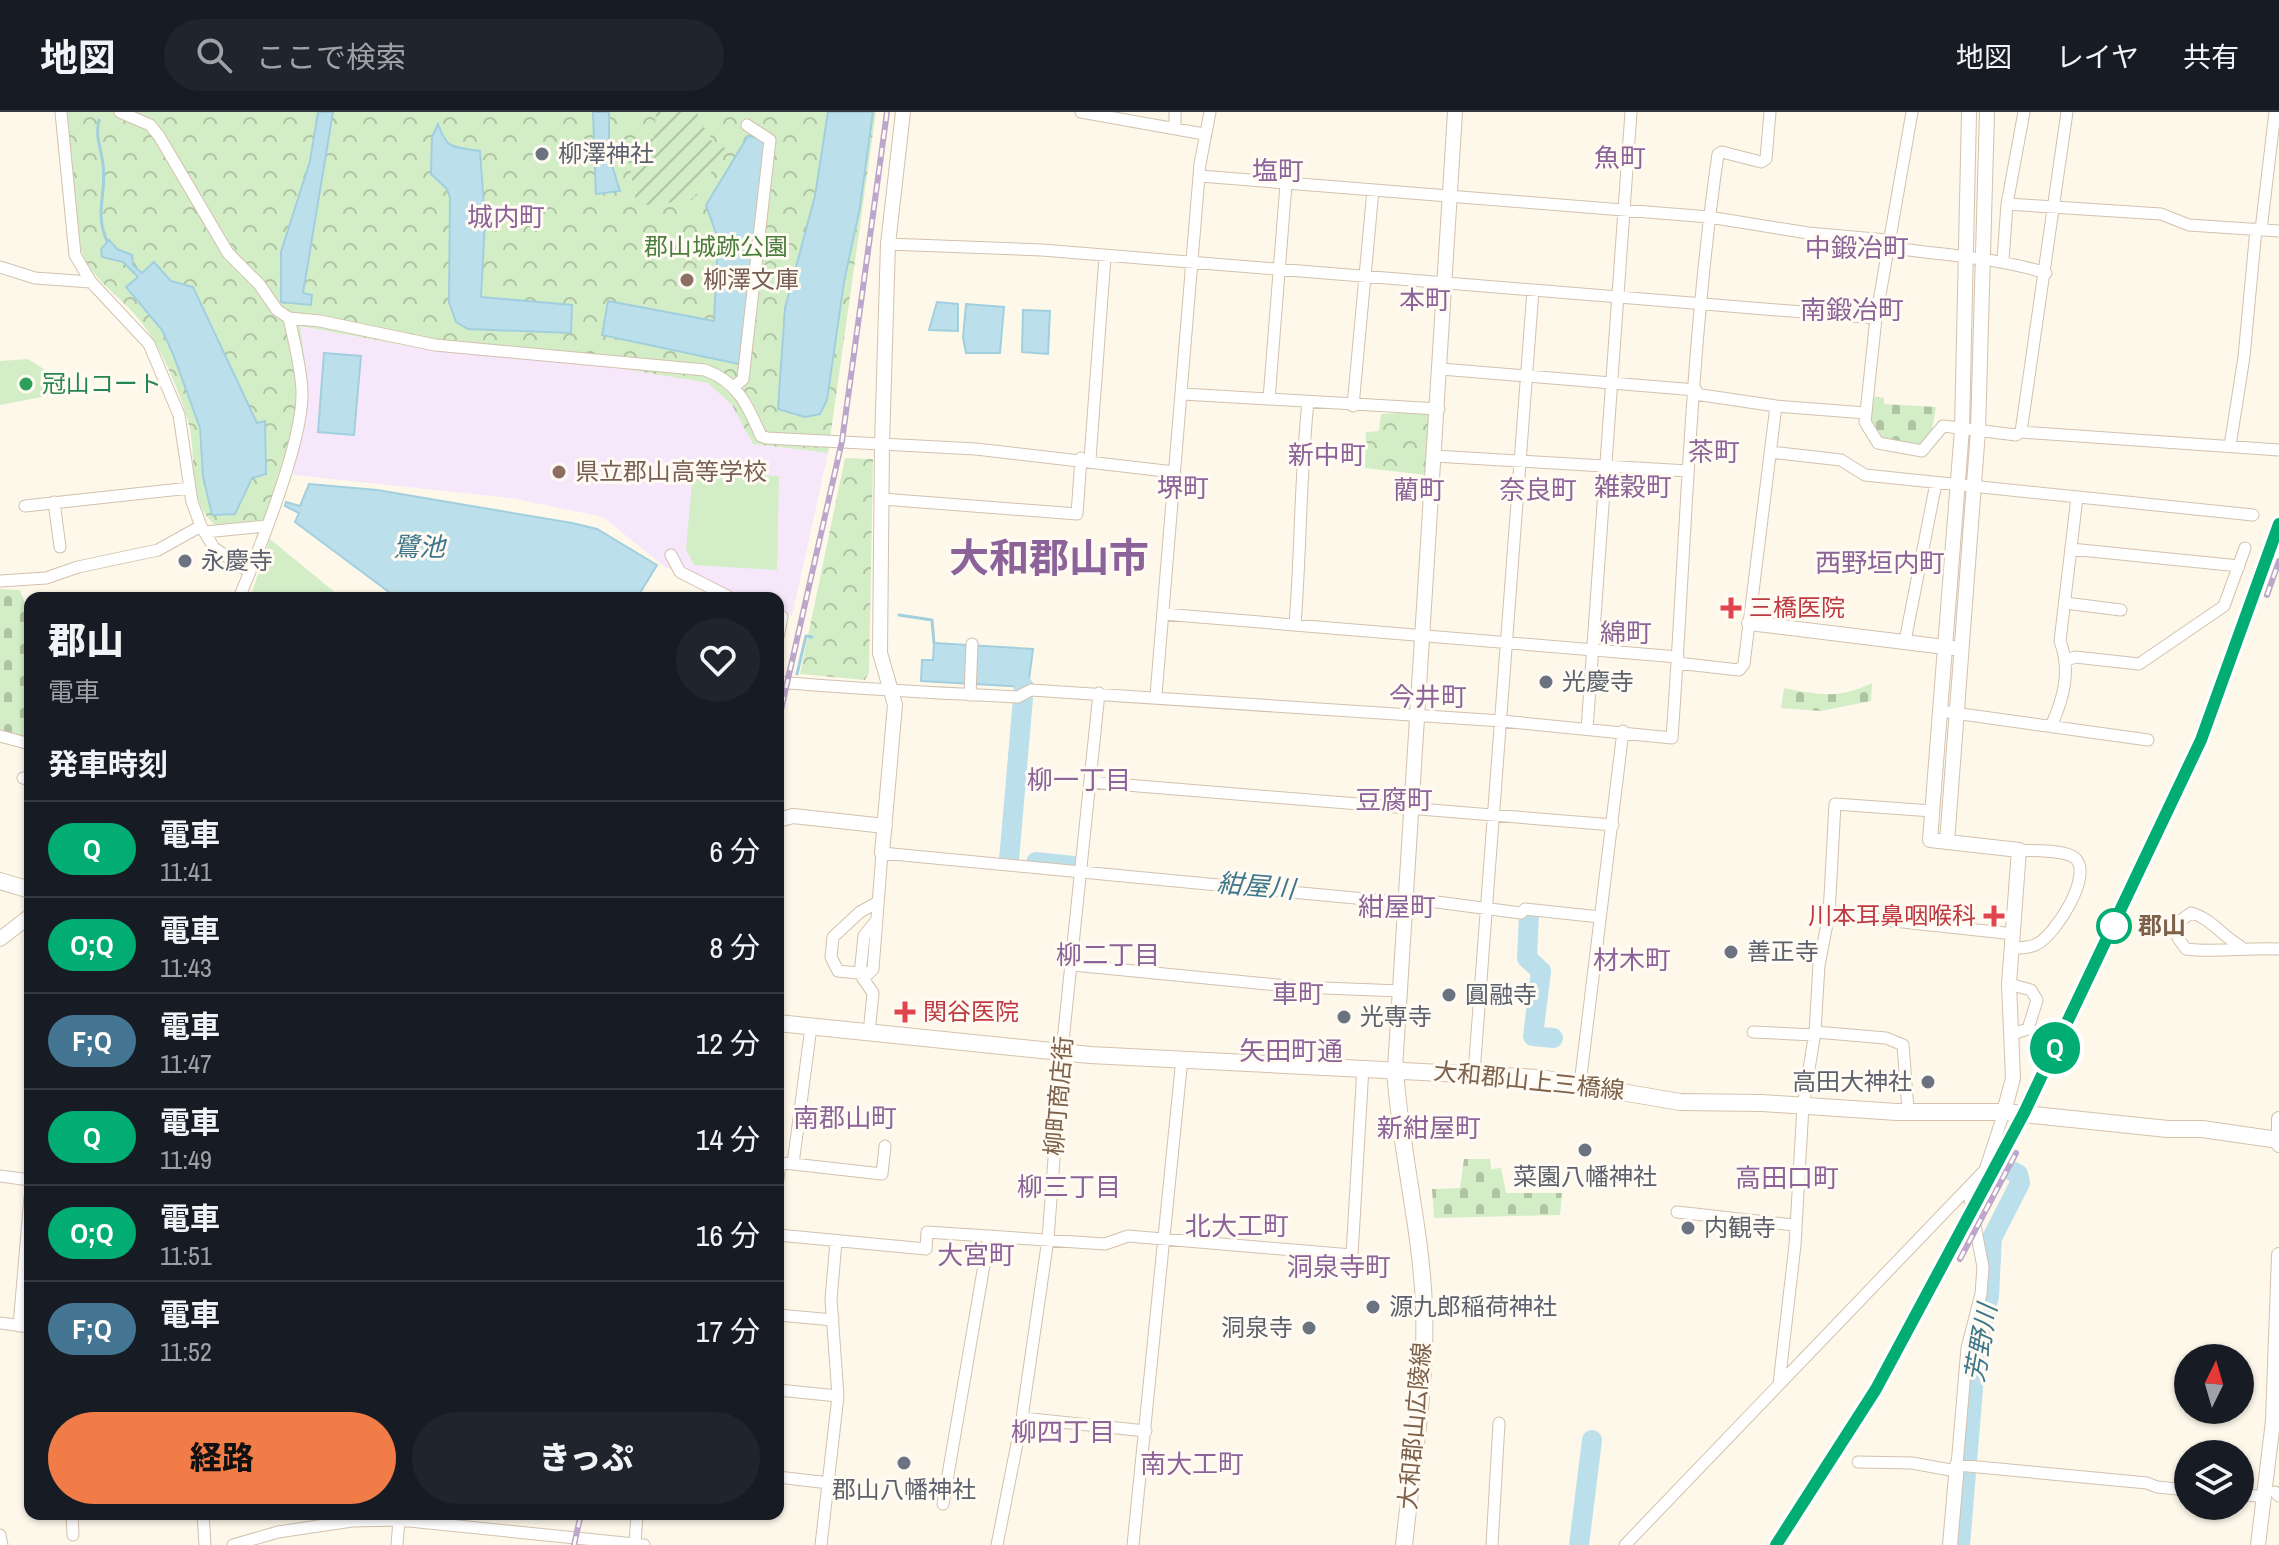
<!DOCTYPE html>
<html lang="ja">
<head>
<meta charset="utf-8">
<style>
  body { margin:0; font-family:"Archivo Narrow","Noto Sans JP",sans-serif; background:#20242c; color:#f1f3f6; height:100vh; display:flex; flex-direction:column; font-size:30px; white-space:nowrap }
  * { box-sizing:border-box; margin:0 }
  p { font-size:26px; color:#9ea1a6 }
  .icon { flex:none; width:44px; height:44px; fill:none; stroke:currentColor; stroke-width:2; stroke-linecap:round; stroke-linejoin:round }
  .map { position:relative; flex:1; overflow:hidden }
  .side { position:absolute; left:24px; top:480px; width:760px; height:928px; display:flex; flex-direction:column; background:#171b24; border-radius:16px; box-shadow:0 2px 6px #0004 }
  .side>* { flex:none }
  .badge { padding:0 16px; border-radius:26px; font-size:28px; line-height:52px }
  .needle { width:52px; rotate:5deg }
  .fabs { position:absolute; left:2174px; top:1232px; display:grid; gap:16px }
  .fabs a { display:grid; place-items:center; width:80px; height:80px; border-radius:50%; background:#171b24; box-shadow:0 2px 6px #0004; font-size:40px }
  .map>.badge { position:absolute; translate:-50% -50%; box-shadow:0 0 0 4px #fff }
  h2 { padding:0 24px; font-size:30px; line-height:72px }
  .round { display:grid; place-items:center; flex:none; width:84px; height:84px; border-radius:42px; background:#20242c }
  .headline { display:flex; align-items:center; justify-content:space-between; height:136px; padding:0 24px }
  h1 { font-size:38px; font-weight:800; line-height:60px }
  .primary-button { display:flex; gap:16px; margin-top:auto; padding:16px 24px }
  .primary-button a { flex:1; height:92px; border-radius:48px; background:#f17c47; color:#111; font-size:32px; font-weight:800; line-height:92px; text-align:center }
  .primary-button a+a { background:#20242c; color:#f1f3f6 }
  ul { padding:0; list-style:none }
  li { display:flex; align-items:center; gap:24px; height:96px; padding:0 24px; border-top:2px solid #363941 }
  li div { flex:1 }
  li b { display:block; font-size:30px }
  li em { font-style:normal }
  li .badge { min-width:88px; font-weight:700; text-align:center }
  header { display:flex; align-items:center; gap:48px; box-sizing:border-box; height:112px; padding:0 40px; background:#171b24; border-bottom:2px solid #363941 }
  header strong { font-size:38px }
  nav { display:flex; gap:44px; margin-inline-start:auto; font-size:28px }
  .search { width:560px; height:72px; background:#20242c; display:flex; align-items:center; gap:20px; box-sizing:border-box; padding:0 28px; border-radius:44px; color:#9ea1a6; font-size:30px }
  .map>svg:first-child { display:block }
  .education { fill:#f6e7fb }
  .cemetery { fill:url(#cemetery-stones) }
  .park { fill:url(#park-crowns) }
  .garden { fill:url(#garden-furrows) }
  .pitch { fill:#d3eec7 }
  .water { fill:#bce0eb; stroke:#a1cfde; stroke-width:2 }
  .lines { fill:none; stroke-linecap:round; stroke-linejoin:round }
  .stream { stroke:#a1cfde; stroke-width:3 }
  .river { stroke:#bce0eb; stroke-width:20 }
  .minor-casing { stroke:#d3c1ae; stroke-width:13 }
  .tertiary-casing { stroke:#d3c1ae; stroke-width:16 }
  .secondary-casing { stroke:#d6c2ab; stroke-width:18 }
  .minor { stroke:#fff; stroke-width:11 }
  .tertiary { stroke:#fff; stroke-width:14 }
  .secondary { stroke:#fff; stroke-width:16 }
  .rail-casing { stroke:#bda6cb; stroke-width:6 }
  .rail { stroke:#fffbf3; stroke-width:3; stroke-dasharray:9; stroke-linecap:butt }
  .line-casing { stroke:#fff; stroke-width:18 }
  .line { stroke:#02ad73; stroke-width:12 }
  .worship-dot { fill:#6b7280; stroke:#fffbf3; stroke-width:3 }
  .education-dot { fill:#8d6e63; stroke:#fffbf3; stroke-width:3 }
  .leisure-dot { fill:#2e9e5b; stroke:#fffbf3; stroke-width:3 }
  .health-dot { fill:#e0444e; stroke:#fffbf3; stroke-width:3 }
  .stop-dot { fill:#fff; stroke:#02ad73; stroke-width:4 }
  .labels { text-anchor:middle; stroke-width:6; stroke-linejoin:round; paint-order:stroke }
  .worship-label { font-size:24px; fill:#5b616d; stroke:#fffbf3; text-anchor:start }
  .park-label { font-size:24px; fill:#4b7d3d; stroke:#fffbf3 }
  .education-label { font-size:24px; fill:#785e54; stroke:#fffbf3; text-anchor:start }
  .leisure-label { font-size:24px; fill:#27864d; stroke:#fffbf3; text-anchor:start }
  .health-label { font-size:24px; fill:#be3a42; stroke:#fffbf3; text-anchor:start }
  .stop-label { font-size:24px; font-weight:bold; fill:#7d614a; stroke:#fffbf3; text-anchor:start }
  .street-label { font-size:24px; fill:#7d614a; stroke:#fffbf3 }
  .neighbourhood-label { font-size:26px; fill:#8b6398; stroke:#fffbf3 }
  .water-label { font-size:26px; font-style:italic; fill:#3e778b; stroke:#fffbf3 }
  .town-label { font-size:40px; font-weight:bold; fill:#8b6398; stroke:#fffbf3 }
</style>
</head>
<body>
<header>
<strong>地図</strong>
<div class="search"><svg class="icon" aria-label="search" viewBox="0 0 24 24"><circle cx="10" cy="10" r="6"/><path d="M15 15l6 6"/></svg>ここで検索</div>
<nav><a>地図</a><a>レイヤ</a><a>共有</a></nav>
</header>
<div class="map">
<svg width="2279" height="1433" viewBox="0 0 2279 1433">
  <defs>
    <pattern id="cemetery-stones" width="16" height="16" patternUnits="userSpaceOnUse" patternTransform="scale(2)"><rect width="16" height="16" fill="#d3eec7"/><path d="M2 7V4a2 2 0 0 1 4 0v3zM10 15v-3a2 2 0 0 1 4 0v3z" fill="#b0c4a4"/></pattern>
    <pattern id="park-crowns" width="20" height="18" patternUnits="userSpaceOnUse" patternTransform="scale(2)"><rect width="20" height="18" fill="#d3eec7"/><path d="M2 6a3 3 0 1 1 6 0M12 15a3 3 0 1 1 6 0" fill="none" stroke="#b0c4a4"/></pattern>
    <pattern id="garden-furrows" width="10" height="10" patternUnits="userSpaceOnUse" patternTransform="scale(2)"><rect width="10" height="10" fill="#d3eec7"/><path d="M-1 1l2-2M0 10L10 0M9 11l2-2" fill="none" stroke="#b0c4a4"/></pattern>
  </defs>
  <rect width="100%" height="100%" fill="#fef8eb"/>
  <!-- education -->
  <path class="education" d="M299,214L419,236L589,251L708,271L732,293L754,332L828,341L792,504L778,498V486H746L665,455L603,405L511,386L295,363L291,358L308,275Z"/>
  <!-- cemetery -->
  <path class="cemetery" d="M1873,285L1884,286V292L1936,295L1930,328L1918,334L1885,329L1871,310Z
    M0,477L20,478L30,504V626L0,618Z
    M1872,571L1871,589L1821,599L1781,596L1784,576C1818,583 1840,587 1872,571Z
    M1464,1047H1490L1491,1057L1501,1056L1506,1081H1562L1560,1103L1434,1106L1432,1077L1460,1076Z"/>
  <!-- park -->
  <path class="park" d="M67,0H876L828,341L753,332L732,293L708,271L589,251L419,236L300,214L308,275L291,358L275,406L251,412L215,413C185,388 198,343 188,309C177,273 161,234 137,205C120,184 91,167 82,140C74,117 65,25 67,0Z
    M1434,299L1426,363L1365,356L1366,320L1379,319L1381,302Z
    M845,346L873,347L869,561L865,568L800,562Z"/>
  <!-- garden -->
  <path class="garden" d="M656,0H698L697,12L711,19L710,28L727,37L692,88L637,94L626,36L637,28L654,26Z"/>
  <!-- pitch -->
  <path class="pitch" d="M28,247L50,261L52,283L0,293V249Z
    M693,359L779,364L777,458L694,453L686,437Z
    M270,427L342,486H250Z"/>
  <!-- water -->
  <path class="water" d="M318,0H333L303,181L312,183L311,193L281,190V140L310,49Z
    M593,0H609V44L620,79L596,82Z
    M828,0H873L860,95L844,170L827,288L820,302L805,305L778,297L785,196L815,84Z
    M438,12C448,38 450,34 480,39L485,109L481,185L572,193L571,221L468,217L456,210L449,190L450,86L447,77L431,62L432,25Z
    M748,24L761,27L766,35L739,252L602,223L608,189L714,209L718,127L706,93Z
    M109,128L117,137L132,143L133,153L142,161L154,150L171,169L193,175L257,311L265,309L266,362L252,366L235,402L212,403L203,364L200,316L173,242L162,218L126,175L138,165L123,150L102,145L101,137Z
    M937,190L958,192V219L929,218Z
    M966,192L1004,195L1000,241H966L963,226Z
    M1023,198L1050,199L1048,242L1022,240Z
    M324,241L361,244L354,323L318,320Z
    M309,372L377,378L572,411L597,417L657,453L637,486H397L295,410L299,401L285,394L286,390L300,394Z
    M934,531L1033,537L1028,575L921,569L922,548H933Z"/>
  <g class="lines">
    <!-- stream -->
    <path class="stream" d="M99,8C95,26 101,35 103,52C107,81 94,101 107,129
      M899,503L932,508L934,531
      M797,562L806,524L812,525"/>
    <!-- river -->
    <path class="river" d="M1009,748L1024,575
      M1036,750L1073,754
      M1529,803L1527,846L1541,859L1533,924L1553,926
      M1579,1433L1592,1328
      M1960,1433L1976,1241L1989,1184L1992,1126L2020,1071L2018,1062L1995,1050"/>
    <defs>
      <path id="minor" d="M61,0L75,143L91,170L149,232L179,303L192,390L201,414L214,436L250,460
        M120,0L150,13L159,24L228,141L259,172L277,198L289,206L320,209L435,233L705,258C738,270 748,294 761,324L767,326L976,337L1174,360
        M1081,0L1204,22
        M1912,0L1876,206L1865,310L1878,331L1922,339L1943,314L2016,323L2021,320L2279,338
        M1175,17V0
        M1200,64L1709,105L1808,121L1887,128
        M2007,92L2024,0
        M2261,118L2275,0
        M888,132L1042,138L1876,206
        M1886,135C1940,143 1994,145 2046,161
        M2003,148L2007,92L2161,102L2189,113L2279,119
        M0,155L35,166L91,170
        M1441,257L1696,278
        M735,274L743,267L770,28L747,13
        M1183,282L1439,297
        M1695,282L1776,294
        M1269,287L1286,72
        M1353,294L1373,78
        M2021,320L2067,0
        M2230,334L2244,245L2256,117
        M1770,340L1841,348L1865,363L2253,403
        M1435,344L1688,359
        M1090,347L1105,145
        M882,387L1077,402L1081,346
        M54,390L60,435
        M25,394L190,376
        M205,420L266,414
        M2071,437L2239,454
        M671,443L680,460L731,486
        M0,469L46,466L78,455L158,438L201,414
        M239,486C259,438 304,328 302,279C301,255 294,229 289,206
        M2065,491L2121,498
        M1163,502L1678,545
        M778,503L782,505L778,525
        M1295,512C1301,438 1300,365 1308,290
        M1905,529L1936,371
        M2067,548L2075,545L2139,552L2224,494L2245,436
        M1677,551L1739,558L1744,552L1776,294L1866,301
        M778,570C858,577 937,581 1018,585L1031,578L1502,609L1672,626C1686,432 1690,235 1718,42L1722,40L1761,50L1766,47L1770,0
        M970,583L972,532
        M1156,583L1200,52L1210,0
        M1940,599L2148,628
        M2051,614C2064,586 2071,558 2060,529L2077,385
        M1587,617L1631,0
        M0,624L30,632
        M23,666L30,668
        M1090,670L1613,713
        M878,790L860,800L833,825L831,845L838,859L868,862L873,857L882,741L1397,790L1406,786L1521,801L1525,797L1600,805
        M1829,802L2014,822
        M2240,834C2222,824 2211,806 2191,801L2180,809L2178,826L2186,837C2217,841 2247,835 2279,837
        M2013,836C2021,836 2030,836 2037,832C2055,823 2094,763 2075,746C2064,737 2033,739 2019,738
        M1073,853L1298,875L1401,879
        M2009,872L2031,878L2037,888L2028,917L2012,922
        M1753,920L1814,923
        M1815,920L1886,926L1903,933L1908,998
        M869,921L873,881L860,862L864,824L875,810
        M1474,961L1533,178
        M1580,972L1623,619
        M793,1052L882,1062L885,1034
        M0,1064L30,1068
        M778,1067L780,1051L793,1052L811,915
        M1968,1077L1983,1155L1981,1182L1967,1236L1957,1353L2147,1371L2157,1375L2188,1378
        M1677,1100L1794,1113
        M778,1123L926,1137L927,1120L1105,1132L1128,1124L1352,1143L1363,955
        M778,1203L833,1208
        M0,1211L30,1215
        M19,1214L30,1085
        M1779,1272L1795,1133L1803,994L1815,920L1819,853L1829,802L1835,692L1932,699
        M778,1278L838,1284
        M1022,1306L1146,1319
        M1858,1350L1912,1351L1956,1359
        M778,1365L829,1371
        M2275,1380L2279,1384
        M2240,1382L2265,1385
        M943,1392L989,1124
        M72,1402L73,1423
        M203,1402L205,1433
        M0,1423L2,1433
        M635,1432L637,1402
        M233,1433L278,1420L352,1409L399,1408L644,1433
        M397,1433L399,1408
        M821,1433L838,1284L831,1187L836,1130
        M997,1433L1022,1306L1048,1127L1062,939L1099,581
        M1133,1433L1182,946
        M1492,1433L1499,1311
        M1625,1433L1985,1058L2004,1000"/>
      <path id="tertiary" d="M1969,0L1962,317L1930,728L2019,738L2009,872L2013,966L2004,1000
        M1749,511L1953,536
        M778,708L793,704L885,714
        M1947,730L1978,319L1987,0
        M882,741L895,593L880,541L882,332L888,132L903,0
        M0,827L30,804
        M1395,957L1455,0
        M2279,1007V1033
        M1950,1433L1957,1353
        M2258,1433L2273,1309L2279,1143"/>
      <path id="secondary" d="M0,769L30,778
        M778,911L1090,943L1540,966L1680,990L1762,991L1897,1000H2004L2168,1017H2202L2279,1028
        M1395,957C1400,1037 1421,1115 1424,1194C1427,1273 1412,1355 1404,1433"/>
    </defs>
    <!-- minor casing -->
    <use href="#minor" class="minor-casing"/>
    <!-- tertiary casing -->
    <use href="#tertiary" class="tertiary-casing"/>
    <!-- secondary casing -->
    <use href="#secondary" class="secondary-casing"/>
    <!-- minor -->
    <use href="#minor" class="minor"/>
    <!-- tertiary -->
    <use href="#tertiary" class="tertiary"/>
    <!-- secondary -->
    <use href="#secondary" class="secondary"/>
    <defs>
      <path id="rail" d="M2267,483L2279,449
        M778,611L842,329L887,0
        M1960,1147L2016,1041
        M574,1433L581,1402
        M1776,1433L1876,1277L2024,1001L2201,628L2279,412"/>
    </defs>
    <!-- rail casing -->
    <use href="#rail" class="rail-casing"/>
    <!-- rail -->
    <use href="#rail" class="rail"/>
  </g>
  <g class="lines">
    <defs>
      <path id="line" d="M1776,1433L1876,1277L2024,1001L2201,628L2279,412"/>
    </defs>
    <!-- line casing -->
    <use href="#line" class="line-casing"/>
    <!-- line -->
    <use href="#line" class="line"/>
  </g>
  <!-- markers -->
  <g class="worship-dot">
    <circle cx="542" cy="42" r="8"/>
    <circle cx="185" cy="449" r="8"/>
    <circle cx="1546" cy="570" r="8"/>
    <circle cx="1731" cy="840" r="8"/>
    <circle cx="1449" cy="883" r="8"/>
    <circle cx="1344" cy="905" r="8"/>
    <circle cx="1928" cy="970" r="8"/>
    <circle cx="1585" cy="1038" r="8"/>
    <circle cx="1688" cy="1116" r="8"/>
    <circle cx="1373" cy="1195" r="8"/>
    <circle cx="1309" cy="1216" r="8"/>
    <circle cx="904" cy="1351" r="8"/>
  </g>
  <g class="education-dot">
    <circle cx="687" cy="168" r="8"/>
    <circle cx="559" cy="360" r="8"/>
  </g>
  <circle class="leisure-dot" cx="26" cy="272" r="8"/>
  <g class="health-dot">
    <path d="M1727 484h8v8h8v8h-8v8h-8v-8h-8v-8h8z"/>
    <path d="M1990 792h8v8h8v8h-8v8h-8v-8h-8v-8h8z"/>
    <path d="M901 888h8v8h8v8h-8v8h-8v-8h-8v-8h8z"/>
  </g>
  <circle class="stop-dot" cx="2114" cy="814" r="16"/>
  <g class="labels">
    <!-- worship labels -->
    <g class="worship-label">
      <text x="558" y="50">柳澤神社</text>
      <text x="201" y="457">永慶寺</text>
      <text x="1562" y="578">光慶寺</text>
      <text x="1747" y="848">善正寺</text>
      <text x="1465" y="891">圓融寺</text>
      <text x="1360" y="913">光専寺</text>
      <text x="1912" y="978" text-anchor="end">高田大神社</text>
      <text x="1585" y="1073" text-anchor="middle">菜園八幡神社</text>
      <text x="1704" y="1124">内観寺</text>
      <text x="1389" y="1203">源九郎稲荷神社</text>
      <text x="1293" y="1224" text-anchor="end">洞泉寺</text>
      <text x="904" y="1386" text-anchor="middle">郡山八幡神社</text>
    </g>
    <!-- park labels -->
    <g class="park-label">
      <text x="716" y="143">郡山城跡公園</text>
    </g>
    <!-- education labels -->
    <g class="education-label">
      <text x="703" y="176">柳澤文庫</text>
      <text x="575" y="368">県立郡山高等学校</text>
    </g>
    <!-- leisure labels -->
    <g class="leisure-label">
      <text x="42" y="280">冠山コート</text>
    </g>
    <!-- health labels -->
    <g class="health-label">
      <text x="1749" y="504">三橋医院</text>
      <text x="1976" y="812" text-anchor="end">川本耳鼻咽喉科</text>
      <text x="923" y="908">関谷医院</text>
    </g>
    <!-- stop labels -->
    <g class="stop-label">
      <text x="2138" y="822">郡山</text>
    </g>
    <!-- street labels -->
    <g class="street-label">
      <text transform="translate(1529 969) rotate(6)" y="8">大和郡山上三橋線</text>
      <text transform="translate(1059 984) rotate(-85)" y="8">柳町商店街</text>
      <text transform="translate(1415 1314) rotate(-85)" y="8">大和郡山広陵線</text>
    </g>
    <!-- neighbourhood labels -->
    <g class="neighbourhood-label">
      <text x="1620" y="55">魚町</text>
      <text x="1278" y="68">塩町</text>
      <text x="506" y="114">城内町</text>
      <text x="1857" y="145">中鍛冶町</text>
      <text x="1425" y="197">本町</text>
      <text x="1852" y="207">南鍛冶町</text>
      <text x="1714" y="349">茶町</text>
      <text x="1327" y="352">新中町</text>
      <text x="1633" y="384">雑穀町</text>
      <text x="1183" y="385">堺町</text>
      <text x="1419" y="387">藺町</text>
      <text x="1538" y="387">奈良町</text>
      <text x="1880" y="460">西野垣内町</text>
      <text x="1626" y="530">綿町</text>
      <text x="1428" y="594">今井町</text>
      <text x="1079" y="677">柳一丁目</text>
      <text x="1394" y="697">豆腐町</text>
      <text x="1397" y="804">紺屋町</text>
      <text x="1108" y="852">柳二丁目</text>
      <text x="1632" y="857">材木町</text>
      <text x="1298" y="891">車町</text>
      <text x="1291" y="948">矢田町通</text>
      <text x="845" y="1015">南郡山町</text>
      <text x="1429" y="1025">新紺屋町</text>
      <text x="1787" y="1075">高田口町</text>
      <text x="1069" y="1084">柳三丁目</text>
      <text x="1237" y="1123">北大工町</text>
      <text x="976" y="1152">大宮町</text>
      <text x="1339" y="1164">洞泉寺町</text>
      <text x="1063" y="1329">柳四丁目</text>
      <text x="1192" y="1361">南大工町</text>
    </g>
    <!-- water labels -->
    <g class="water-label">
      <text x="419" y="444">鷺池</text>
      <text transform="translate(1256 774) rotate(5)" y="9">紺屋川</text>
      <text transform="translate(1981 1231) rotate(-80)" y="9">芳野川</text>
    </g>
    <!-- town labels -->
    <g class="town-label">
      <text x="1049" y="460">大和郡山市</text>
    </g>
  </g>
</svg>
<div class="fabs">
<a><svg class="needle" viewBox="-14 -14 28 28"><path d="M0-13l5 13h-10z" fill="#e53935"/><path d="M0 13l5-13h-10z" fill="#9ea1a6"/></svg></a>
<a><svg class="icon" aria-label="layers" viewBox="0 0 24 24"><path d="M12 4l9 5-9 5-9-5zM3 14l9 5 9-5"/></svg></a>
</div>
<b class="badge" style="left:2055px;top:936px;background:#02ad73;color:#fff">Q</b>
<section class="side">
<div class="headline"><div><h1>郡山</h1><p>電車</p></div><a class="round"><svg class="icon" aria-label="heart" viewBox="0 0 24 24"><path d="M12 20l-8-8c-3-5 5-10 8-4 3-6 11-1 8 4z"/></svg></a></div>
<h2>発車時刻</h2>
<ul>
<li><span class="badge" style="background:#02ad73;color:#fff">Q</span><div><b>電車</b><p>11:41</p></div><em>6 分</em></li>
<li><span class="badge" style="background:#02ad73;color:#fff">O;Q</span><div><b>電車</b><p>11:43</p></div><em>8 分</em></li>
<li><span class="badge" style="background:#447694;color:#fff">F;Q</span><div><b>電車</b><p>11:47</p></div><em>12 分</em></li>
<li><span class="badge" style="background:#02ad73;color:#fff">Q</span><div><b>電車</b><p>11:49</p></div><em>14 分</em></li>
<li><span class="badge" style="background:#02ad73;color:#fff">O;Q</span><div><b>電車</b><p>11:51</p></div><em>16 分</em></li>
<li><span class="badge" style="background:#447694;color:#fff">F;Q</span><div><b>電車</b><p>11:52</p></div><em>17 分</em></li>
</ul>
<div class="primary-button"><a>経路</a><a>きっぷ</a></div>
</section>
</div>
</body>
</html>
